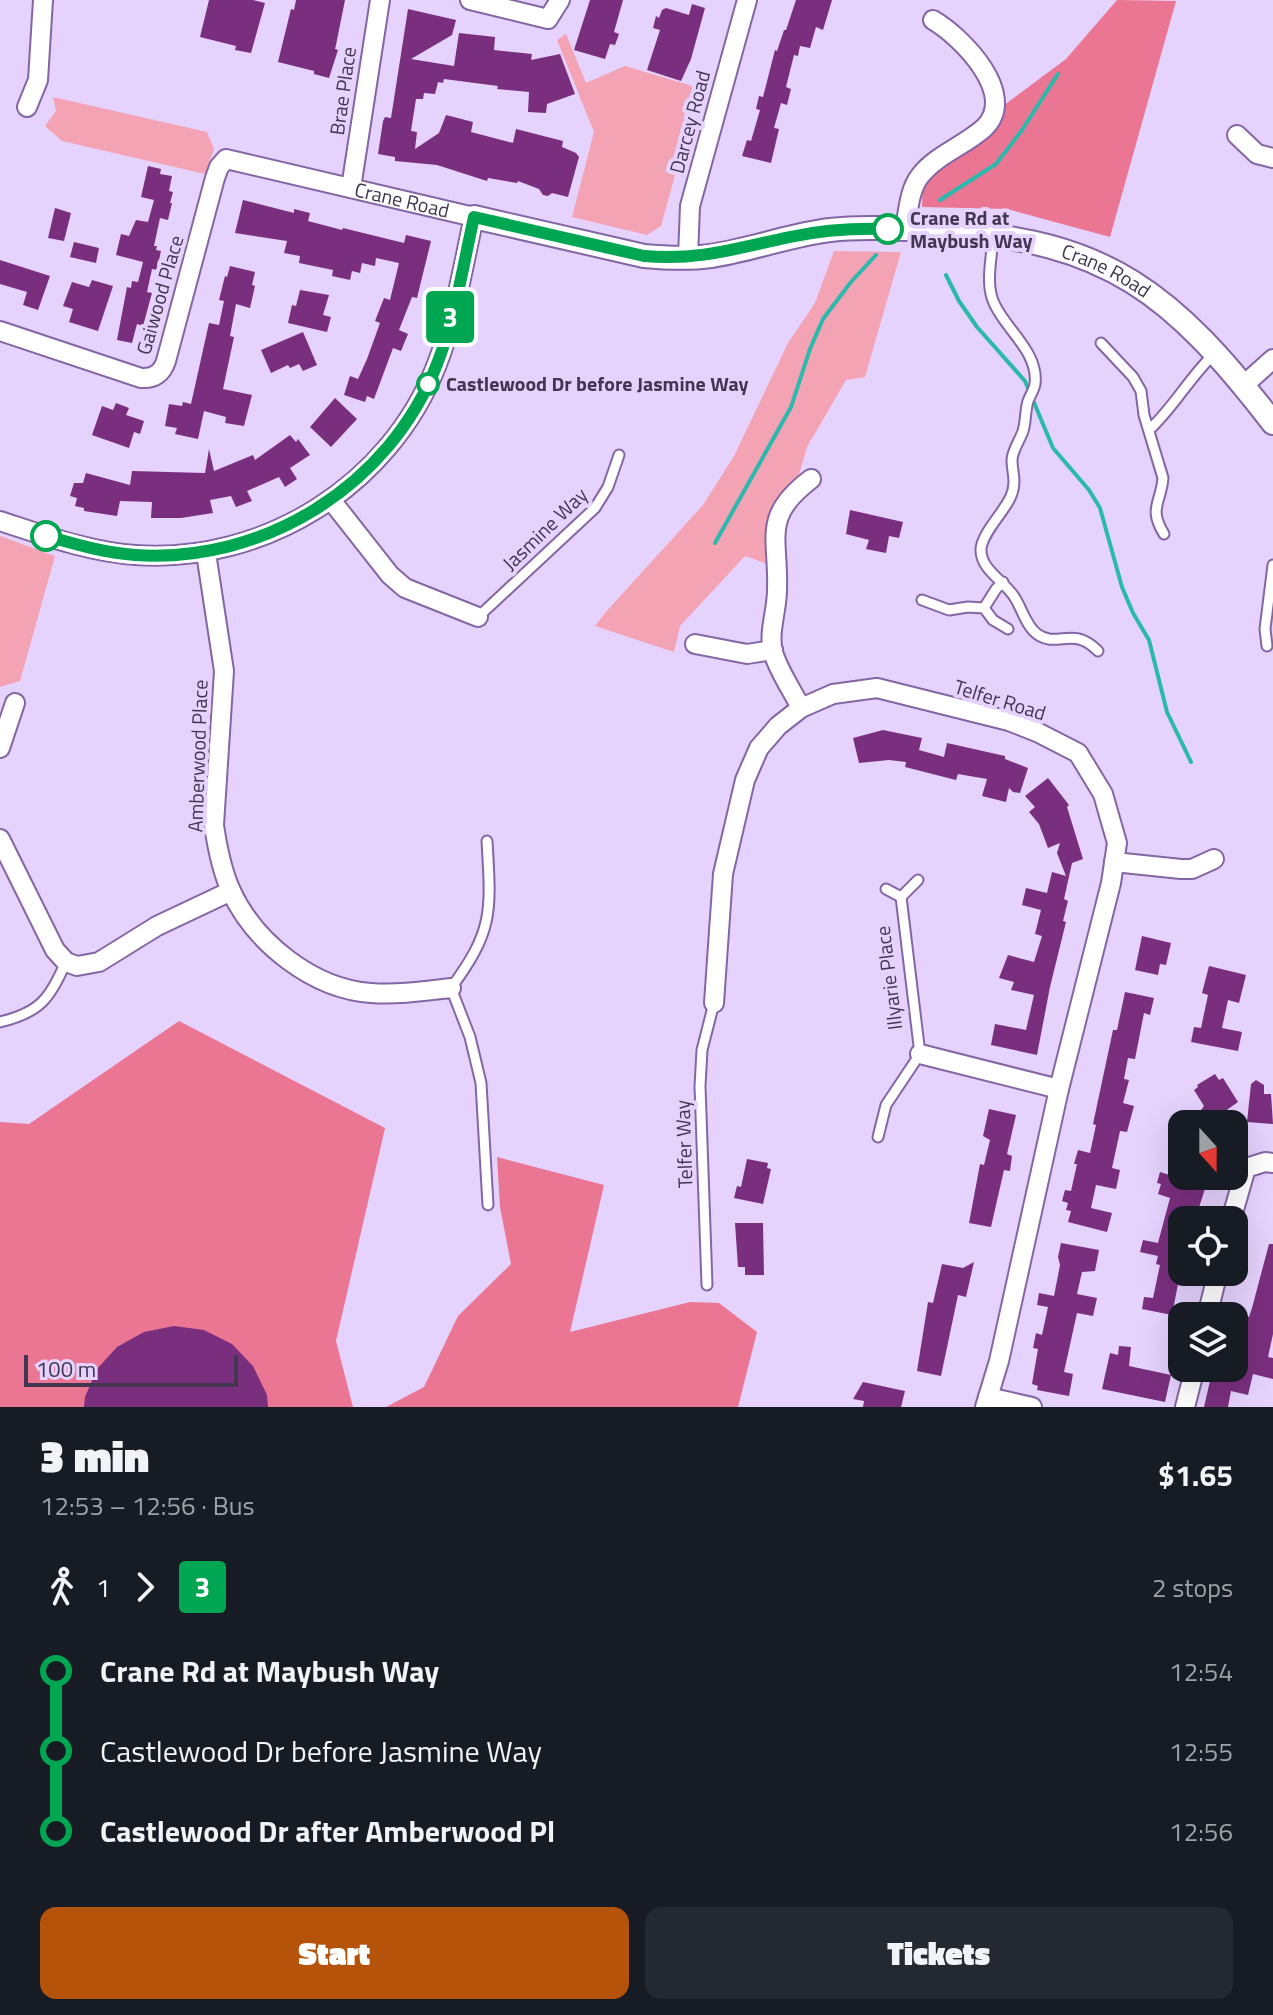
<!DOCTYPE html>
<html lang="en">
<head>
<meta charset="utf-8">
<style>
  body { margin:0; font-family:"Titillium Web",sans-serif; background:#242831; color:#f1f3f6; height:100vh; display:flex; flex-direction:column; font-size:30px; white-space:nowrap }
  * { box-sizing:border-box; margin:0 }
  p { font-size:26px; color:#9ea1a6 }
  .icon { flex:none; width:44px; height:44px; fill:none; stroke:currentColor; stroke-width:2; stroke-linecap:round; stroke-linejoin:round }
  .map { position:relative; height:1407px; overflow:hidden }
  .sheet { display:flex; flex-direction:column; background:#171b24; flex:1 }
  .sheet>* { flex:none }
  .badge { padding:0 16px; border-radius:6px; font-size:28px; line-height:52px }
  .needle { width:52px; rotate:159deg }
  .tools { position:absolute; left:1168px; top:1110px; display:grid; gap:16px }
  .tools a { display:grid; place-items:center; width:80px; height:80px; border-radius:16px; background:#171b24; box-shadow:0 8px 32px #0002; font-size:40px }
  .scale { position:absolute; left:24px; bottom:20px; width:214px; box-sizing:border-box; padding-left:8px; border:4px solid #433652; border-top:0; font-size:22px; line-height:28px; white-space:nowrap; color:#433652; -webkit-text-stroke:6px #e5d2fd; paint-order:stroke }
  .map>.badge { position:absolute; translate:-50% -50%; box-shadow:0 0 0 4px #fff }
  .legs { display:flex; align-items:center; gap:12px; height:88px; padding:0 40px; font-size:26px }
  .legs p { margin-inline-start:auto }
  .overview { display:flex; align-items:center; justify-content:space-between; height:136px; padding:0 40px }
  h1 { font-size:44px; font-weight:800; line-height:60px }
  .action { display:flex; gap:16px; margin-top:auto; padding:16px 40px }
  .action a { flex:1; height:92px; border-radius:16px; background:#b45309; color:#fff; font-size:32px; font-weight:800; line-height:92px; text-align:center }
  .action a+a { background:#242831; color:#f1f3f6 }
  ul { padding:0 40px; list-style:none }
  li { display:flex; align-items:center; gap:28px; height:80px; font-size:30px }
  li i { display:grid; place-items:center; width:12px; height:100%; margin:0 10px; background:currentColor }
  li i::after { content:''; width:20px; height:20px; margin:-10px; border:6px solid; border-radius:50%; background:#171b24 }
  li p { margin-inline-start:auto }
  li:first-child i { background:linear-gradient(#0000 50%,currentColor 0) }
  li:last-child i { background:linear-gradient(currentColor 50%,#0000 0) }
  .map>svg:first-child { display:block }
  .green { fill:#f4a3b4 }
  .forest { fill:#ea7693 }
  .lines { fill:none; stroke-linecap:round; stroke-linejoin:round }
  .stream { stroke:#2ab9ac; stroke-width:4 }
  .building { fill:#7a2f7e }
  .service-casing { stroke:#8466a5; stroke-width:13 }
  .minor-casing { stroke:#8466a5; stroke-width:22 }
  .tertiary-casing { stroke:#8466a5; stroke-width:26 }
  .service { stroke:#fff; stroke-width:9 }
  .minor { stroke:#fff; stroke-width:18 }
  .tertiary { stroke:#fff; stroke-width:22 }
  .line-1-casing { stroke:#fff; stroke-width:18 }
  .line-1 { stroke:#00a651; stroke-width:12 }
  .stop-1-dot { fill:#fff; stroke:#00a651; stroke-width:4 }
  .labels { text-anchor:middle; stroke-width:8; stroke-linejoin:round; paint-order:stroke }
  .street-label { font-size:20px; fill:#433652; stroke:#e5d2fd }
  .stop-label { font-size:20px; font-weight:bold; fill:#433652; stroke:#e5d2fd; text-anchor:start }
</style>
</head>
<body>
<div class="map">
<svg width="1273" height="1407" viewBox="0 0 1273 1407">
  <rect width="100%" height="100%" fill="#e5d2fd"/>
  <!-- green -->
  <path class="green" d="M566,34L586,83L625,66L699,88L661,226L647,235L572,217L594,132L557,40Z
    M53,97L207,132L214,149L205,174L62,141L45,126L56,111Z
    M834,251L901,252L865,377L846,380L807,447L799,475L778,499L767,520L770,565L745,556L680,626L674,652L595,626L605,613L703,505L734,456L788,343L815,303Z
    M0,536L55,556L20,681L0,687Z"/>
  <!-- forest -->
  <path class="forest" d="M1117,0L1176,1L1110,237L1007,209L922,207L923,180L999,109L1066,59Z
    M179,1021L385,1128L336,1341L353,1407H0V1122L29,1124Z
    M497,1157L604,1185L570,1332L690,1302L719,1303L757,1332L738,1407H386L424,1387L458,1316L511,1264L500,1207Z"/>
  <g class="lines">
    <!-- stream -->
    <path class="stream" d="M940,200L996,164L1022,130L1058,74
      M946,275L959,301L977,327L1025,381L1053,448L1089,490L1100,508L1122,587L1133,613L1149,640L1167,712L1191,762
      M715,543L791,407L810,349L823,319L851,282L876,255"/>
  </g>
  <!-- building -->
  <path class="building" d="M209,0H253L265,3L251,53L235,50L236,46L200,37Z
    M296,0H345L336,45L335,49L338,50L329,78L314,74V71L278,62L291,9L294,10Z
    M590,0H623L614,32L619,34L615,45L610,44L605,59L574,50Z
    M796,0H832L823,30L816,27L810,48L800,46L798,56L794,55L786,87L791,89L787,105L781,103L774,128L779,129L771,163L742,156L747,140L751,141L760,110L756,109L759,96L763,97L775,50L777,51L784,30H786Z
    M692,4L705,8L691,59L681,81L647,70L660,30L653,28L656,16L659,18L662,10L666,8L689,15Z
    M408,9L456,20L452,35L411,59L454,66L459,33L495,37L494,50L532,54L531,60L560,54L575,94L547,104L546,113L528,112L529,92L497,89L498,86L444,79L443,83L438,82L435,94L424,93L423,99H416L411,131L417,132L415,149L439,133L446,115L473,122L471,132L513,143L516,129L563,141L562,147L576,153L579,157L568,197L552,193L548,196L543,195L539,189L518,181L517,183L488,178L487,181L437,165L395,161V157L378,154L383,121L385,117L391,118Z
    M148,166L161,169L160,174L172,176L169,191L173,192L170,203H172L168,220L160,218L154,246H157L156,250L161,251L157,270L152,269L147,292L152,293L143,326L137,324L132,343L117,340L127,287L131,288L132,281L138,282L143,262L116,255L121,234L129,236L136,220L148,222L154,200L141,197Z
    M243,200L294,213V209L310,213L308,221L342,230L343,228L404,243L406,235L431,241L417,298L412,297L399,330L408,334L401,351L393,348L374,399L367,396L365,402L344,395L350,376L358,379L367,359L380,323L375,321L384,298L390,300L399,263L376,258L375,266L362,263L360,273L352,271L350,280L332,276L333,270L299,263L300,256L284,253L287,241L235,233Z
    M55,208L71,213L64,241L48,238Z
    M74,242L99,248L96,263L70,257Z
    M0,260L50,276L38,310L23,305L27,292L0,284Z
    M230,266L255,272L252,285L255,286L250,308L236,304L230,336L234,337L223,389L252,395L244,426L225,423L226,417L204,411L198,439L175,434L177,428L165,426L169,404L182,406L183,402L191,404L209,323L219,325L224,301L219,300L225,276L227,277Z
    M92,280L113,286L98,331L69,322L73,309L63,306L72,282L89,287Z
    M300,290L329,295L323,315L331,317L327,332L288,323L292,305L296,306Z
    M303,332L317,365L303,371L299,364L290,368L288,365L271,373L261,350Z
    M335,398L357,419L331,447L310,427Z
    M116,403L129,408L126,415L144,421L140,434L134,432L129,448L92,435L102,406L113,410Z
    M290,435L296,442L298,439L310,455L290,468L297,479L285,487L279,477L247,491L252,501L236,507L231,496L210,500L213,513L181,518H151L152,502L120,501L117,516L84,511V508L75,506L77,498L70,496L74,483H83L86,473L130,485L132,471L205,473L209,449L214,471L253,455L255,460Z
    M850,510L903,522L899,538L889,536L886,553L866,549L869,540L846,534Z
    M883,730L922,738L919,750L944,757L947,743L1005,756V759L1028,768L1020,793L1013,792L1009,788L1006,802L982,796L987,779L958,774L956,780L905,767L906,762L889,760L859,763L853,738Z
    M1048,778L1069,805L1067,807L1083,859L1072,863L1064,899L1068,901L1063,921L1066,922L1050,987L1037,1055L991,1045L995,1024L1026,1030L1034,995L1011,990L1014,982L999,978L1008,955L1034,962L1042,936L1035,934L1041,910L1022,905L1026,888L1047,893L1052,872L1066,876L1057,853L1060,843L1048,848L1039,824L1029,812L1035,807L1025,796Z
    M1142,936L1171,943L1166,965L1160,964L1158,975L1135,970Z
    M1209,966L1246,975L1239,1003L1228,1000L1222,1028L1242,1032L1238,1051L1191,1042L1194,1027L1201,1028L1208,995L1202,993Z
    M1125,992L1154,998L1150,1015L1144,1013L1135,1059L1128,1058L1124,1079L1129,1080L1123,1103L1134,1106L1127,1132L1120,1131L1112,1168L1120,1170L1116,1189L1096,1185L1091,1208L1112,1213L1107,1232L1068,1222L1071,1211L1066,1210L1068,1203L1062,1201L1065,1190L1071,1191L1077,1164H1074L1078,1150L1090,1153L1096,1125L1093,1124L1113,1030H1117Z
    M1215,1074L1219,1080L1223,1078L1238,1102L1207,1124H1191L1204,1106L1194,1090L1198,1087L1197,1085Z
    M1256,1080L1264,1085V1094H1271L1273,1124L1247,1122L1251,1084Z
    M989,1109L1016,1115L1007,1154L1012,1156L1010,1171L1004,1170L991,1227L969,1223L980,1164L984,1165L990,1140L983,1136Z
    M747,1159L768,1163L767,1168L771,1169L763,1204L734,1198L737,1186L741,1187Z
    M1160,1172L1176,1177L1209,1176L1195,1220H1182V1257L1175,1283L1178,1284L1172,1315L1142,1309L1144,1297L1153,1298L1160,1265L1156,1264L1158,1256L1140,1252L1143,1240L1158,1243L1170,1198L1158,1194L1161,1184L1157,1183Z
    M735,1223H763L764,1275H745V1267H738Z
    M1061,1243L1099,1250L1095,1271L1082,1272L1077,1294L1097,1298L1093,1316L1077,1313L1064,1372L1073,1374L1069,1396L1037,1390L1038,1386L1032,1384L1038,1349L1033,1348L1036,1333L1042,1335L1048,1307L1037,1305L1039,1293L1054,1296L1060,1265L1058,1257Z
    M1269,1244H1273V1334L1268,1357L1273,1358V1379L1253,1374L1248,1395L1231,1391L1228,1407H1204L1213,1368H1237L1246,1333L1247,1316L1249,1317L1252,1308Z
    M974,1262L966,1297L958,1295L941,1376L917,1371L928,1302L933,1303L942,1264L963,1268Z
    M174,1326L204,1330L232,1344L253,1366L267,1395L268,1407H84L85,1397L97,1369L117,1347L144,1332Z
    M1119,1346L1131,1347L1129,1366L1171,1375L1165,1402L1102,1389L1110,1353L1118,1355Z
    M863,1382L905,1391L901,1407H863L864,1401L853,1399Z"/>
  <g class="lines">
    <defs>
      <path id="service" d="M993,237C992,257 985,284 994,303C1005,329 1039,352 1035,384C1034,390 1030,396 1028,401C1025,411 1026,422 1023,431C1020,440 1012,451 1012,460C1012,472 1017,482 1011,496C1005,511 982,533 981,549C980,570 1005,581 1015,598C1022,609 1026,626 1037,634C1058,649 1072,625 1098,651
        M1101,343L1133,377L1141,391L1144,415L1163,478C1161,503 1148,508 1164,534
        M1149,430C1174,407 1189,378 1214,354
        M922,600L949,610L968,607L984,608L993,620L1008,629
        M984,608L996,589L1003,582
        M478,617L595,508L608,487L619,455
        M1267,646L1265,629L1273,565
        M487,841C491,911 494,930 451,988L470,1037L481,1083L488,1205
        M901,897L918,880
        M0,1022C41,1012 49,999 66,962
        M878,1137L886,1105L920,1054L901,897L886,889
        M707,1285L700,1086L702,1050L714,1003"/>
      <g id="minor">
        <path d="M470,0L548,19L560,0"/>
        <path d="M27,107L38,80L43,0"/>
        <path d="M1237,135L1257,154L1273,158"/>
        <path d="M351,188L380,0"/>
        <path d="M905,229C908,213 909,190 920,176C936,155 964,146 984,128C1019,95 962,37 933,20"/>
        <path d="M688,257L690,206L747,0"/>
        <path id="s1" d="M0,331L141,378C154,379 162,373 166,361L215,178L219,167L226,159L474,217C463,266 455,318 437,364C390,486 264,564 135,555C89,552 43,535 0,521"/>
        <path d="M1244,385L1273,359"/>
        <path d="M331,500L390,575L405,588L478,617"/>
        <path d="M206,553L224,671L214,825C217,846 222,871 231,891C255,943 313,989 371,993C398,995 425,991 451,988"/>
        <path d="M695,644L747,654L773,650"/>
        <path d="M801,708C792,690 779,672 773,652C768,632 777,611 777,590C779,537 761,517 811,479"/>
        <path d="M0,748L15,703"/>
        <path d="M0,839L55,950L66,962L77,966L99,962L157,926L231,891"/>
        <path d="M1114,862L1181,869H1192L1214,859"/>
        <path d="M714,1003L723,874L745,780L759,748L778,726L801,708L833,694L877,688L1009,721L1037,732L1078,753L1103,794L1117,843L1111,883L1059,1089L999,1361L985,1407"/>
        <path d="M920,1054L1059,1089"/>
        <path d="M1231,1220L1246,1168L1265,1162L1273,1163"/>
        <path d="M1207,1316L1218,1272"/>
        <path d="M988,1397L1032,1407"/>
        <path d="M1185,1407L1195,1368"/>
      </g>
      <g id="tertiary">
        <path id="s2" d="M474,217L644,256C666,258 689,259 711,256C751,250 789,235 830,230C866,226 904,229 940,231C1108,239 1174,295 1273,423"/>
      </g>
    </defs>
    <!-- service casing -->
    <use href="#service" class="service-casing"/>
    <!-- minor casing -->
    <use href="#minor" class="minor-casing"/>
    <!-- tertiary casing -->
    <use href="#tertiary" class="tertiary-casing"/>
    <!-- service -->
    <use href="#service" class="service"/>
    <!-- minor -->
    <use href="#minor" class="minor"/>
    <!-- tertiary -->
    <use href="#tertiary" class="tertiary"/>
  </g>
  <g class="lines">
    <defs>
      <path id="line-1" d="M46,536C75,544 104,553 135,555C263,564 390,486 437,364C455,318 463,266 474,217L644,256C699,261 737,248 790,237C822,230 854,228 888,229"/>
    </defs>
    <!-- line-1 casing -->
    <use href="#line-1" class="line-1-casing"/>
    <!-- line-1 -->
    <use href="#line-1" class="line-1"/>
  </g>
  <!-- markers -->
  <g class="stop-1-dot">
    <circle cx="888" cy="229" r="14"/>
    <circle cx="428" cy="384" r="10"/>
    <circle cx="46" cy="536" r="14"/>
  </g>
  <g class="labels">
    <!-- street labels -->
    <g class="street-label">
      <text transform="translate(343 91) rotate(-82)" y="7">Brae Place</text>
      <text transform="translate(690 122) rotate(-75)" y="7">Darcey Road</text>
      <text dy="7" stroke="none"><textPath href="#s1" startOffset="574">Crane Road</textPath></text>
      <text dy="7" stroke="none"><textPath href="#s2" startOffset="646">Crane Road</textPath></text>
      <text transform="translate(160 295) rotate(-74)" y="7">Gaiwood Place</text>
      <text transform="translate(545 529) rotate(-44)" y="7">Jasmine Way</text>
      <text transform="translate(1000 700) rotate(17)" y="7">Telfer Road</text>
      <text transform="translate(198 756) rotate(-88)" y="7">Amberwood Place</text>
      <text transform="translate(889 978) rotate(-97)" y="7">Illyarie Place</text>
      <text transform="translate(684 1144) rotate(-92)" y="7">Telfer Way</text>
    </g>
    <!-- stop labels -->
    <g class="stop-label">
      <text x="910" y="225">Crane Rd at<tspan x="910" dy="23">Maybush Way</tspan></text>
      <text x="446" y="391">Castlewood Dr before Jasmine Way</text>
    </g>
  </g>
</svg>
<div class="tools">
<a><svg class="needle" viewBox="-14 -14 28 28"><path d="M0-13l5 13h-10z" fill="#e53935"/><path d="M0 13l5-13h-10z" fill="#9ea1a6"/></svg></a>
<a><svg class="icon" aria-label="locate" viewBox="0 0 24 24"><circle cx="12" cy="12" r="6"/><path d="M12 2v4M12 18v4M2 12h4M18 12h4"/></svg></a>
<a><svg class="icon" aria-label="layers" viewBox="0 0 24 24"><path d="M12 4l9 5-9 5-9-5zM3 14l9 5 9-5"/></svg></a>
</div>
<div class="scale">100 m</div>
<b class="badge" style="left:450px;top:317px;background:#00a651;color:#fff">3</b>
</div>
<section class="sheet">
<div class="overview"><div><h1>3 min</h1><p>12:53 – 12:56 · Bus</p></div><b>$1.65</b></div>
<div class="legs"><svg class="icon" aria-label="walk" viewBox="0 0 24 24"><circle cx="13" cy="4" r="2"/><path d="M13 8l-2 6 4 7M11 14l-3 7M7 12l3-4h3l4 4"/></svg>1<svg class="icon" aria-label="forward" viewBox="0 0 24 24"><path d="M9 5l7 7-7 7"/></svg><b class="badge" style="background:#00a651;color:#fff">3</b><p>2 stops</p></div>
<ul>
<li><i style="color:#00a651"></i><b>Crane Rd at Maybush Way</b><p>12:54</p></li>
<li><i style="color:#00a651"></i><span>Castlewood Dr before Jasmine Way</span><p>12:55</p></li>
<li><i style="color:#00a651"></i><b>Castlewood Dr after Amberwood Pl</b><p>12:56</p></li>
</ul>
<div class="action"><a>Start</a><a>Tickets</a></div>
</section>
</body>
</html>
